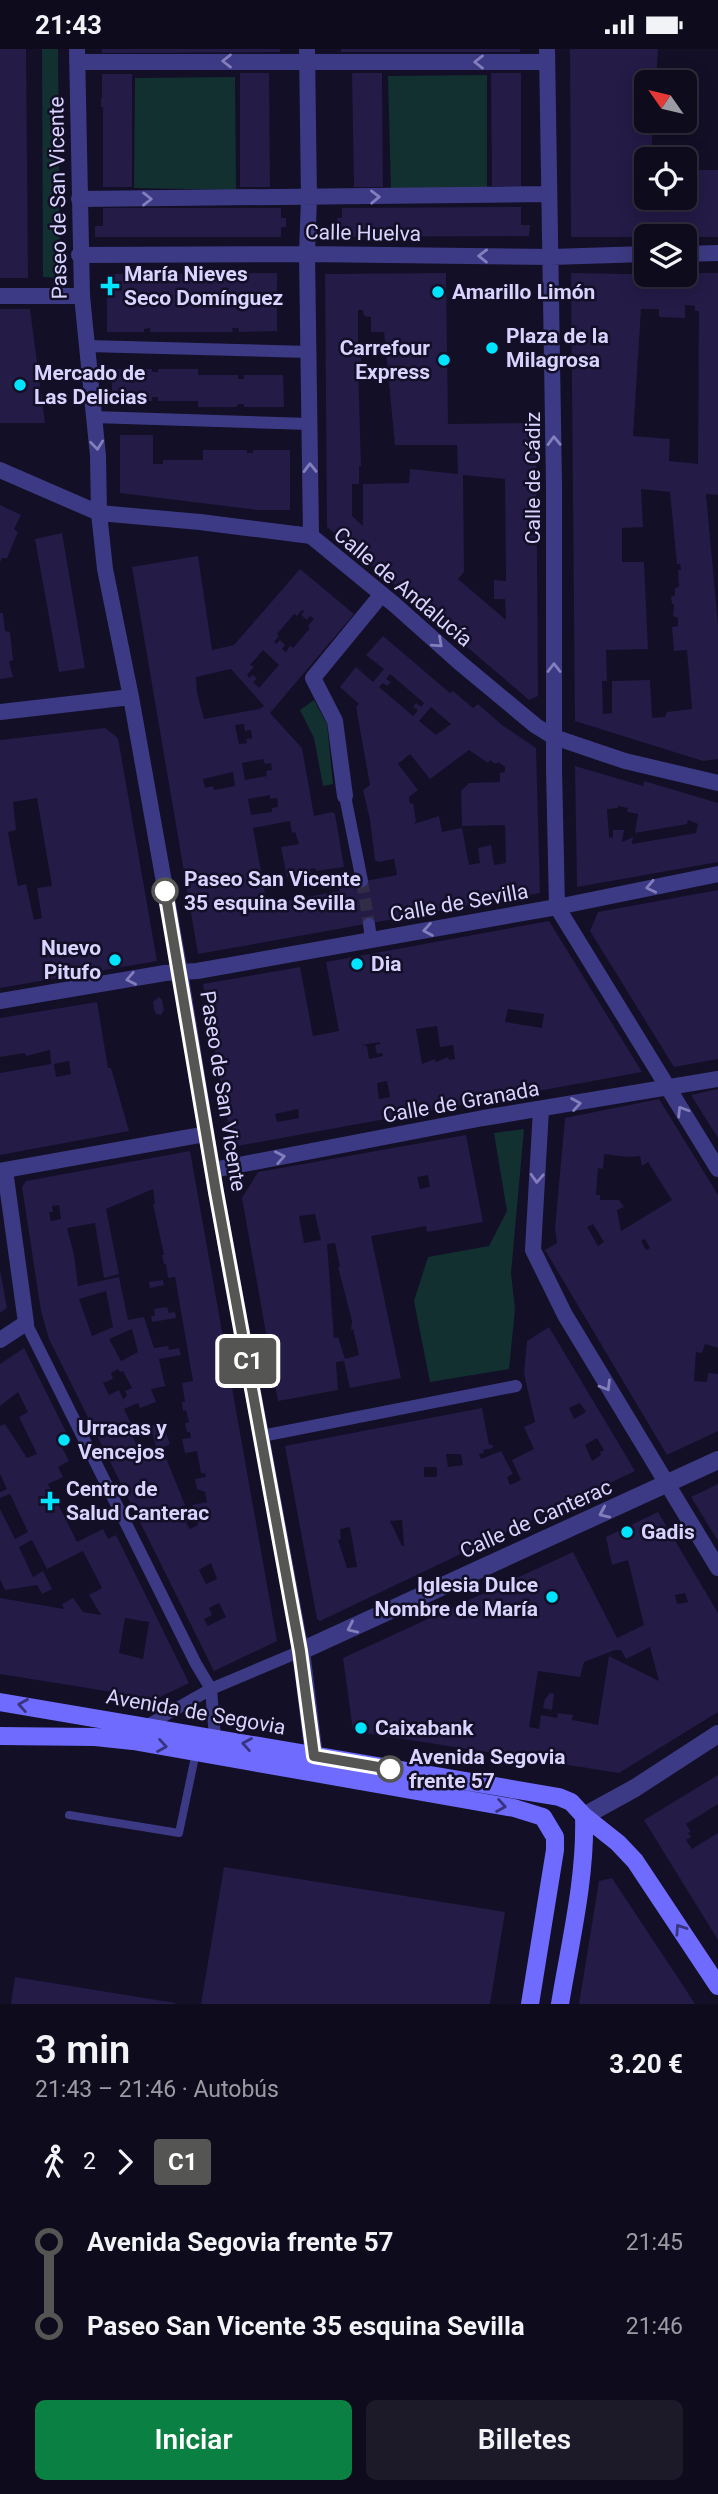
<!DOCTYPE html>
<html lang="es">
<head>
<meta charset="utf-8">
<style>
  body { margin:0; font-family:Roboto,sans-serif; background:#1c1929; color:#f1f3f6; height:100vh; display:flex; flex-direction:column; font-size:26px; white-space:nowrap }
  * { box-sizing:border-box; margin:0 }
  p { font-size:23px; color:#9b9ba3 }
  .icon { flex:none; width:38px; height:38px; fill:none; stroke:currentColor; stroke-width:2; stroke-linecap:round; stroke-linejoin:round }
  .map { position:relative; height:1955px; overflow:hidden }
  .details { display:flex; flex-direction:column; background:#0e0b1c; flex:1 }
  .details>* { flex:none }
  .badge { padding:0 14px; border-radius:5px; font-size:24px; line-height:46px }
  .needle { width:46px; rotate:304deg }
  .buttons { position:absolute; left:634px; top:21px; display:grid; gap:14px }
  .buttons a { display:grid; place-items:center; width:63px; height:63px; border-radius:10px; background:#0e0b1c; box-shadow:0 4px 18px #0003,0 0 0 2px #2e2b3b; font-size:35px }
  .map>.badge { position:absolute; translate:-50% -50%; box-shadow:0 0 0 4px #fff }
  .legs { display:flex; align-items:center; gap:10px; height:77px; padding:0 35px; font-size:23px }
  .legs p { margin-inline-start:auto }
  .summary { display:flex; align-items:center; justify-content:space-between; height:119px; padding:0 35px }
  h1 { font-size:38px; font-weight:600; line-height:52px }
  .action { display:flex; gap:14px; margin-top:auto; padding:14px 35px }
  .action a { flex:1; height:80px; border-radius:10px; background:#0b8043; color:#fff; font-size:28px; font-weight:600; line-height:80px; text-align:center }
  .action a+a { background:#1c1929; color:#f1f3f6 }
  ul { padding:0 35px; list-style:none }
  li { display:flex; align-items:center; gap:24px; height:84px; font-size:26px }
  li i { display:grid; place-items:center; width:10px; height:100%; margin:0 9px; background:currentColor }
  li i::after { content:''; width:18px; height:18px; margin:-9px; border:5px solid; border-radius:50%; background:#0e0b1c }
  li p { margin-inline-start:auto }
  li:first-child i { background:linear-gradient(#0000 50%,currentColor 0) }
  li:last-child i { background:linear-gradient(currentColor 50%,#0000 0) }
  .status { display:flex; justify-content:space-between; align-items:center; height:49px; padding:0 35px; background:#0e0b1c; direction:ltr }
  .status svg { height:19px; fill:currentColor }
  .map>svg:first-child { display:block }
  .green { fill:#12302f }
  .building { fill:#241b47; fill-rule:evenodd }
  .lines { fill:none; stroke-linecap:round; stroke-linejoin:round }
  .pedestrian-tunnel { stroke:#312d47; stroke-width:12; stroke-dasharray:12 6; stroke-linecap:butt }
  .service { stroke:#3d3a85; stroke-width:8 }
  .pedestrian { stroke:#3d3a85; stroke-width:12 }
  .minor { stroke:#3d3a85; stroke-width:16 }
  .tertiary { stroke:#3d3a85; stroke-width:18 }
  .secondary { stroke:#6f6bff; stroke-width:18 }
  .oneway { stroke:#837fbc }
  .oneway2 { stroke:#38347d }
  .line-1-casing { stroke:#fff; stroke-width:16 }
  .line-1 { stroke:#555553; stroke-width:10 }
  .poi-dot { fill:#00e5ff; stroke:#130f26; stroke-width:2.5 }
  .stop-1-dot { fill:#fff; stroke:#555553; stroke-width:3.5 }
  .labels { text-anchor:middle; stroke-width:5; stroke-linejoin:round; paint-order:stroke }
  .street-label { font-size:21px; fill:#d9d4ff; stroke:#130f26 }
  .poi-label { font-size:21px; font-weight:bold; fill:#d9d4ff; stroke:#130f26; text-anchor:start }
  .stop-label { font-size:21px; font-weight:bold; fill:#d9d4ff; stroke:#130f26; text-anchor:start }
</style>
</head>
<body>
<div class="status"><b>21:43</b><svg viewBox="0 0 49 12"><path d="M0 12V9h3v3zM5 12V6h3v6zM10 12V3h3v9zM15 12V0h3v12zM26 1h20v11H26zM47 4h2v5h-2z"/></svg></div>
<div class="map">
<svg width="718" height="1955" viewBox="0 0 718 1955">
  <rect width="100%" height="100%" fill="#130f26"/>
  <!-- green -->
  <path class="green" d="M42,0H58L60,229L43,228Z
    M487,26V139L391,143L388,27Z
    M235,28L236,141L134,139L135,29Z
    M314,651L327,675L333,735L323,737L314,689L300,661Z
    M524,1080L511,1224L515,1260L509,1320L430,1333L414,1252L428,1208L489,1197L507,1162L494,1084Z"/>
  <!-- building -->
  <path class="building" d="M0,0H26L28,229H0Z
    M102,0H280V3L102,4Z
    M341,0H520V3H341Z
    M570,0H658L656,33H646V72H653L651,110H646V149H684V121H718V188H571Z
    M240,24H269L270,138H240Z
    M352,24H382L383,138H354Z
    M491,24H521V138L492,137Z
    M102,25H132V138H103V58H101V49L102,48Z
    M521,158V176H530L529,187L342,188V178H337V169H342V159Z
    M103,159H281V169H286V178H281V188H95V177H103Z
    M277,224V282L239,283L238,279H232L233,283H150V279L144,280V283H107V225Z
    M446,224L448,375L536,374L538,647L529,651L327,478L325,225ZM358,261H363L364,267L371,268V283H384L395,396H457L458,425L410,420L409,434L363,435V477L352,467V435H359V417H361L358,316H361V300H358ZM463,426L505,430L506,532L494,531V550H505L506,571L458,530L464,523Z
    M571,224L684,226V224H718V446L706,445L718,576V710L703,712L575,672ZM685,256L695,257V262H699L698,415L669,412L670,390L633,387L641,260H659V268L685,269ZM641,440L670,443L677,515H680L681,521H678L679,538L675,539V546L671,548L672,555H674L673,567L678,569V577L672,578L674,602L687,601L692,660L667,663L665,668L652,669L650,631L612,632V664L603,665L602,632H607L606,601L648,600L644,513H622V479L643,478Z
    M0,260H30L45,374H0Z
    M112,320H152V323H158V320H198V326H238V330H244V326H283L284,358H244V355H238L237,358H198V352H158V348H152V352H112Z
    M120,386H153V415H163V411H203V401H247V404H253V401H290V461H258L120,444Z
    M0,456L21,466L14,480L18,483L7,509H2L0,513Z
    M62,484L85,619L59,623L35,490Z
    M198,507L212,601L234,596L300,520L354,565L270,664L302,699L314,767L332,763L335,765L344,818L316,822L315,819L310,820L311,824L287,828L281,798L299,795L295,783L292,784L290,772L253,779L267,855L340,842L339,837L397,826L394,810L378,813L375,811L370,771L363,741L370,736L356,658L359,655L340,638L356,618L373,633L384,620L366,606L383,587L450,644L453,642L473,659L478,655L502,676L536,699L540,844L198,905L132,518ZM302,561L304,562L301,566L307,571L310,567L314,570L308,577L310,579L293,599L290,597L286,603L282,600L285,596L280,591L276,595L274,593L279,587L277,585L294,565L297,567ZM263,601L279,616L259,639L253,633L257,630L253,626L249,629L247,626L254,618L250,616ZM231,620L264,657L259,660L204,670L197,644L196,628ZM390,625L424,654L421,658L416,654L413,658L418,661L413,667L379,638L383,634L387,637L391,633L386,630ZM431,658L451,675L436,686L419,672ZM244,675L245,682L251,681L252,689L246,690L247,694L239,695L235,676ZM469,701L488,714L490,711L496,715L498,713L505,718V723L500,724V733L469,734L461,742L462,777L505,776L506,814L494,816L491,796L478,799L480,814L469,816L462,779L442,783L439,767L414,775L416,772L413,754L410,755L409,748L418,741L398,715L410,705L430,730ZM263,710L265,715L271,714L272,721L266,722L267,727L245,731L242,714ZM233,723L235,737L214,741L213,737L205,739L203,730ZM270,746V750L277,749L278,758L272,759V763L251,766L248,750Z
    M0,564H3L5,582L10,583L13,611L9,613L13,628L0,630Z
    M105,679L118,689L157,912L0,939V691ZM37,749L52,837L37,839L42,869L34,871L26,835L18,837L8,783L16,781L13,753Z
    M575,717L643,737L644,732L718,754V813L577,838ZM618,757L628,759L627,763L638,765L635,784L687,775L688,771L698,775L696,784L632,795L633,788L622,793L624,781H613V789L609,788L607,760L618,759Z
    M718,841V1010L674,1018L590,882L598,863Z
    M549,872L642,1023L232,1098L203,935L300,918L313,987L339,982L326,913ZM508,960L544,965L542,979L505,973ZM437,977L440,998L453,996L455,1010L449,1011L448,1008L436,1013L435,1010L422,1015L416,980ZM380,993V995L375,996L377,1005L382,1004L383,1007L369,1010L367,997L362,996ZM387,1032L390,1048L379,1050L377,1034ZM298,1060L299,1069L277,1073L275,1065Z
    M159,948L162,951L164,961L161,966L156,965L154,960L153,953Z
    M97,953L108,1019H111L129,1082L0,1106V1024L51,1015L50,1001L26,1007L25,1004L0,1008V969ZM69,1012L71,1025L56,1028L54,1015Z
    M718,1040V1089L691,1046Z
    M659,1050L718,1146V1299L705,1295L702,1304L696,1303L694,1332L707,1333L708,1324L718,1325V1382L667,1406L545,1201L557,1194L555,1179L565,1069ZM604,1105L628,1108L640,1107L642,1117L648,1113L672,1151L621,1182L617,1161L624,1158L619,1151H600V1146H596L598,1119L603,1120ZM593,1175L604,1193L598,1197L587,1178ZM645,1190L650,1199L646,1201L641,1192Z
    M466,1086L483,1173L427,1183L426,1177L371,1187L401,1329L350,1339L344,1312L336,1313L338,1341L278,1352L242,1149L258,1123ZM428,1126L430,1138L420,1140L417,1128ZM315,1165L321,1191L304,1194L299,1167ZM335,1194L340,1218H338L352,1272L351,1281L353,1280L359,1306L345,1310L338,1288L334,1289L327,1195Z
    M190,1102L277,1592L214,1622L49,1290L41,1262L22,1138L26,1132ZM153,1140L155,1155H153L164,1206H162L164,1215H166L168,1229L175,1228L193,1332L182,1334L185,1353H182L183,1362L186,1361L189,1373L185,1374L187,1383H190L191,1389L182,1390L185,1404L197,1402L201,1424H205L206,1428L195,1430L197,1440L205,1443L207,1453L192,1456L198,1476L190,1480L186,1474L188,1472L179,1459L185,1456L162,1399L170,1395L162,1372L150,1378L156,1397L141,1404L132,1387L136,1385L124,1360L138,1354L140,1359L156,1353L151,1340L165,1337L159,1310L181,1306L179,1299L169,1301L168,1297L154,1299L144,1268L128,1271L119,1228L78,1237L74,1206L67,1179L95,1174L104,1229L119,1225L106,1160ZM59,1156L61,1170L51,1172L49,1163H53L52,1157ZM106,1242L113,1278L92,1287L79,1250ZM132,1280L138,1303L121,1312L109,1290ZM118,1320L120,1323L123,1322L132,1339L125,1342L127,1347L123,1350L119,1341L109,1346L103,1334L113,1330L111,1324ZM211,1514L217,1530L206,1535L199,1521ZM219,1554L226,1568L208,1577L204,1570L212,1566L209,1559Z
    M0,1221L7,1259L0,1264Z
    M163,1231L164,1236L150,1239L149,1233Z
    M167,1258L169,1264L175,1263L176,1269L152,1273L151,1267H155L154,1260Z
    M549,1278L635,1422L320,1572L317,1570L285,1397L482,1359L489,1396L492,1395L493,1399L483,1401L484,1404L479,1405L481,1410L501,1402L513,1425L507,1428L510,1436L521,1431L512,1411L534,1400L524,1378L535,1373L524,1325L527,1292ZM580,1354L586,1363L574,1370L569,1359ZM597,1389L604,1401L600,1403L601,1406L592,1412L585,1396ZM446,1405H461L463,1416L448,1418ZM424,1418H437V1428H424ZM402,1471L404,1497H402L390,1472ZM350,1478L357,1518L347,1519L338,1491L341,1490L340,1480Z
    M24,1299L69,1389L59,1393L69,1412L58,1418L63,1428L48,1435L77,1493L103,1480L108,1490L116,1486L189,1634L156,1650L0,1625V1549L64,1560L62,1555L73,1549L83,1563L101,1566L89,1546L102,1539L83,1502L47,1520L32,1491L19,1498L33,1528L43,1522L52,1540L42,1545L37,1536L5,1541L0,1530V1460L15,1490L28,1483L10,1445L0,1449V1443L7,1440L0,1425V1377L5,1375L27,1409L37,1405L19,1368L28,1363L18,1343L0,1357V1315ZM125,1569L149,1573L143,1610L119,1604Z
    M718,1435V1492L691,1448Z
    M658,1463L718,1564V1663L619,1724L353,1682L343,1609L573,1503L617,1589L644,1576L628,1511L612,1516L606,1488ZM685,1544L688,1553L677,1555L675,1546ZM650,1598L659,1632L609,1607L598,1676L572,1671L573,1666L558,1664L557,1669L541,1666L539,1680L529,1678L538,1622L580,1628L584,1613L615,1601H621L626,1610Z
    M550,1644L554,1645L552,1661L543,1659L545,1650Z
    M718,1726V1755L686,1775L691,1783L688,1784L691,1788L686,1791L692,1800L718,1784V1891L644,1771Z
    M224,1818L505,1863L490,1955H201Z
    M612,1829L678,1929L695,1955H579L599,1832Z
    M15,1928L175,1954V1955H11Z"/>
  <g class="lines">
    <!-- pedestrian-tunnel -->
    <path class="pedestrian-tunnel" d="M362,832L369,875"/>
    <!-- service -->
    <path class="service" d="M69,1766L179,1784L196,1703"/>
    <!-- pedestrian -->
    <path class="pedestrian" d="M87,297L309,303
      M93,368L309,375
      M345,747L362,832
      M369,875L371,890
      M26,1274L196,1615L211,1640L215,1689
      M262,1387L516,1337
      M146,1677L211,1640L301,1602"/>
    <!-- minor -->
    <path class="minor" d="M77,0L82,247L98,407L99,464L105,520L131,648L180,923L216,1143L301,1602
      M307,0L309,149L307,205L311,487
      M547,0L554,436V720L557,858L718,1120
      M77,13H547
      M79,150L548,145
      M684,205L718,204
      M79,206L307,205L551,208L646,205
      M0,247H82
      M0,421L99,464L200,473L311,487L395,556L459,613L536,677L554,688L625,712L718,734
      M0,663L131,648
      M345,747L335,672L313,629L382,545
      M0,952L165,924L197,922L557,858L718,825
      M541,1060L533,1201L565,1266L718,1519
      M213,1121L483,1069L718,1030
      M0,1122L206,1085
      M0,1291L26,1274L5,1121"/>
    <!-- tertiary -->
    <path class="tertiary" d="M313,1720L314,1707L301,1602L718,1411
      M584,1767L635,1739L718,1685"/>
    <!-- secondary -->
    <path class="secondary" d="M0,1653L559,1748L571,1753L584,1767L618,1794L635,1812L718,1937
      M0,1687L95,1688L133,1692L514,1759L543,1768L555,1788V1801L530,1955
      M560,1955C570,1894 586,1829 584,1767"/>
  </g>
  <!-- one-way arrows -->
  <defs><path id="oneway-chevron" d="M-2-3.5L2.5 0L-2 3.5" fill="none" stroke-width="1.6" stroke-linecap="round" stroke-linejoin="round" transform="scale(1.75)"/></defs>
  <g class="oneway">
    <use href="#oneway-chevron" transform="translate(227 12) rotate(180)"/>
    <use href="#oneway-chevron" transform="translate(479 13) rotate(-180)"/>
    <use href="#oneway-chevron" transform="translate(375 148) rotate(-1)"/>
    <use href="#oneway-chevron" transform="translate(147 150)"/>
    <use href="#oneway-chevron" transform="translate(483 207) rotate(-179)"/>
    <use href="#oneway-chevron" transform="translate(554 392) rotate(-91)"/>
    <use href="#oneway-chevron" transform="translate(97 396) rotate(84)"/>
    <use href="#oneway-chevron" transform="translate(310 419) rotate(-91)"/>
    <use href="#oneway-chevron" transform="translate(438 594) rotate(42)"/>
    <use href="#oneway-chevron" transform="translate(554 619) rotate(-90)"/>
    <use href="#oneway-chevron" transform="translate(651 838) rotate(168)"/>
    <use href="#oneway-chevron" transform="translate(428 881) rotate(170)"/>
    <use href="#oneway-chevron" transform="translate(131 930) rotate(169)"/>
    <use href="#oneway-chevron" transform="translate(576 1055) rotate(-9)"/>
    <use href="#oneway-chevron" transform="translate(682 1062) rotate(-122)"/>
    <use href="#oneway-chevron" transform="translate(280 1108) rotate(-11)"/>
    <use href="#oneway-chevron" transform="translate(537 1129) rotate(93)"/>
    <use href="#oneway-chevron" transform="translate(606 1337) rotate(59)"/>
    <use href="#oneway-chevron" transform="translate(604 1464) rotate(156)"/>
    <use href="#oneway-chevron" transform="translate(352 1579) rotate(155)"/>
  </g>
  <g class="oneway2">
    <use href="#oneway-chevron" transform="translate(23 1656) rotate(-170)"/>
    <use href="#oneway-chevron" transform="translate(247 1695) rotate(-170)"/>
    <use href="#oneway-chevron" transform="translate(162 1697) rotate(10)"/>
    <use href="#oneway-chevron" transform="translate(501 1757) rotate(10)"/>
    <use href="#oneway-chevron" transform="translate(680 1880) rotate(-124)"/>
  </g>
  <g class="lines">
    <defs>
      <path id="line-1" d="M165,842L216,1143L300,1602L314,1707L390,1720"/>
    </defs>
    <!-- line-1 casing -->
    <use href="#line-1" class="line-1-casing"/>
    <!-- line-1 -->
    <use href="#line-1" class="line-1"/>
  </g>
  <!-- markers -->
  <g class="poi-dot">
    <path d="M106.5 226.5h7v7h7v7h-7v7h-7v-7h-7v-7h7z"/>
    <circle cx="438" cy="243" r="7"/>
    <circle cx="492" cy="299" r="7"/>
    <circle cx="444" cy="311" r="7"/>
    <circle cx="20" cy="336" r="7"/>
    <circle cx="115" cy="911" r="7"/>
    <circle cx="357" cy="915" r="7"/>
    <circle cx="64" cy="1391" r="7"/>
    <path d="M46.5 1441.5h7v7h7v7h-7v7h-7v-7h-7v-7h7z"/>
    <circle cx="627" cy="1483" r="7"/>
    <circle cx="552" cy="1548" r="7"/>
    <circle cx="361" cy="1679" r="7"/>
  </g>
  <g class="stop-1-dot">
    <circle cx="165" cy="842" r="12"/>
    <circle cx="390" cy="1720" r="12"/>
  </g>
  <g class="labels">
    <!-- street labels -->
    <g class="street-label">
      <text transform="translate(58 149) rotate(-91)" y="7">Paseo de San Vicente</text>
      <text transform="translate(363 184) rotate(1)" y="7">Calle Huelva</text>
      <text transform="translate(533 429) rotate(-90)" y="7">Calle de Cádiz</text>
      <text transform="translate(403 538) rotate(40)" y="7">Calle de Andalucía</text>
      <text transform="translate(459 854) rotate(-10)" y="7">Calle de Sevilla</text>
      <text transform="translate(223 1042) rotate(81)" y="7">Paseo de San Vicente</text>
      <text transform="translate(461 1053) rotate(-10)" y="7">Calle de Granada</text>
      <text transform="translate(536 1470) rotate(-24)" y="7">Calle de Canterac</text>
      <text transform="translate(196 1663) rotate(10)" y="7">Avenida de Segovia</text>
    </g>
    <!-- poi labels -->
    <g class="poi-label">
      <text x="124" y="232">María Nieves<tspan x="124" dy="24">Seco Domínguez</tspan></text>
      <text x="452" y="250">Amarillo Limón</text>
      <text x="506" y="294">Plaza de la<tspan x="506" dy="24">Milagrosa</tspan></text>
      <text x="430" y="306" text-anchor="end">Carrefour<tspan x="430" dy="24">Express</tspan></text>
      <text x="34" y="331">Mercado de<tspan x="34" dy="24">Las Delicias</tspan></text>
      <text x="101" y="906" text-anchor="end">Nuevo<tspan x="101" dy="24">Pitufo</tspan></text>
      <text x="371" y="922">Dia</text>
      <text x="78" y="1386">Urracas y<tspan x="78" dy="24">Vencejos</tspan></text>
      <text x="66" y="1447">Centro de<tspan x="66" dy="24">Salud Canterac</tspan></text>
      <text x="641" y="1490">Gadis</text>
      <text x="538" y="1543" text-anchor="end">Iglesia Dulce<tspan x="538" dy="24">Nombre de María</tspan></text>
      <text x="375" y="1686">Caixabank</text>
    </g>
    <!-- stop labels -->
    <g class="stop-label">
      <text x="184" y="837">Paseo San Vicente<tspan x="184" dy="24">35 esquina Sevilla</tspan></text>
      <text x="409" y="1715">Avenida Segovia<tspan x="409" dy="24">frente 57</tspan></text>
    </g>
  </g>
</svg>
<div class="buttons">
<a><svg class="needle" viewBox="-14 -14 28 28"><path d="M0-13l5 13h-10z" fill="#e53935"/><path d="M0 13l5-13h-10z" fill="#9b9ba3"/></svg></a>
<a><svg class="icon" aria-label="locate" viewBox="0 0 24 24"><circle cx="12" cy="12" r="6"/><path d="M12 2v4M12 18v4M2 12h4M18 12h4"/></svg></a>
<a><svg class="icon" aria-label="layers" viewBox="0 0 24 24"><path d="M12 4l9 5-9 5-9-5zM3 14l9 5 9-5"/></svg></a>
</div>
<b class="badge" style="left:248px;top:1312px;background:#555553;color:#fff">C1</b>
</div>
<section class="details">
<div class="summary"><div><h1>3 min</h1><p>21:43 – 21:46 · Autobús</p></div><b>3.20 €</b></div>
<div class="legs"><svg class="icon" aria-label="walk" viewBox="0 0 24 24"><circle cx="13" cy="4" r="2"/><path d="M13 8l-2 6 4 7M11 14l-3 7M7 12l3-4h3l4 4"/></svg>2<svg class="icon" aria-label="forward" viewBox="0 0 24 24"><path d="M9 5l7 7-7 7"/></svg><b class="badge" style="background:#555553;color:#fff">C1</b></div>
<ul>
<li><i style="color:#555553"></i><b>Avenida Segovia frente 57</b><p>21:45</p></li>
<li><i style="color:#555553"></i><b>Paseo San Vicente 35 esquina Sevilla</b><p>21:46</p></li>
</ul>
<div class="action"><a>Iniciar</a><a>Billetes</a></div>
</section>
</body>
</html>
